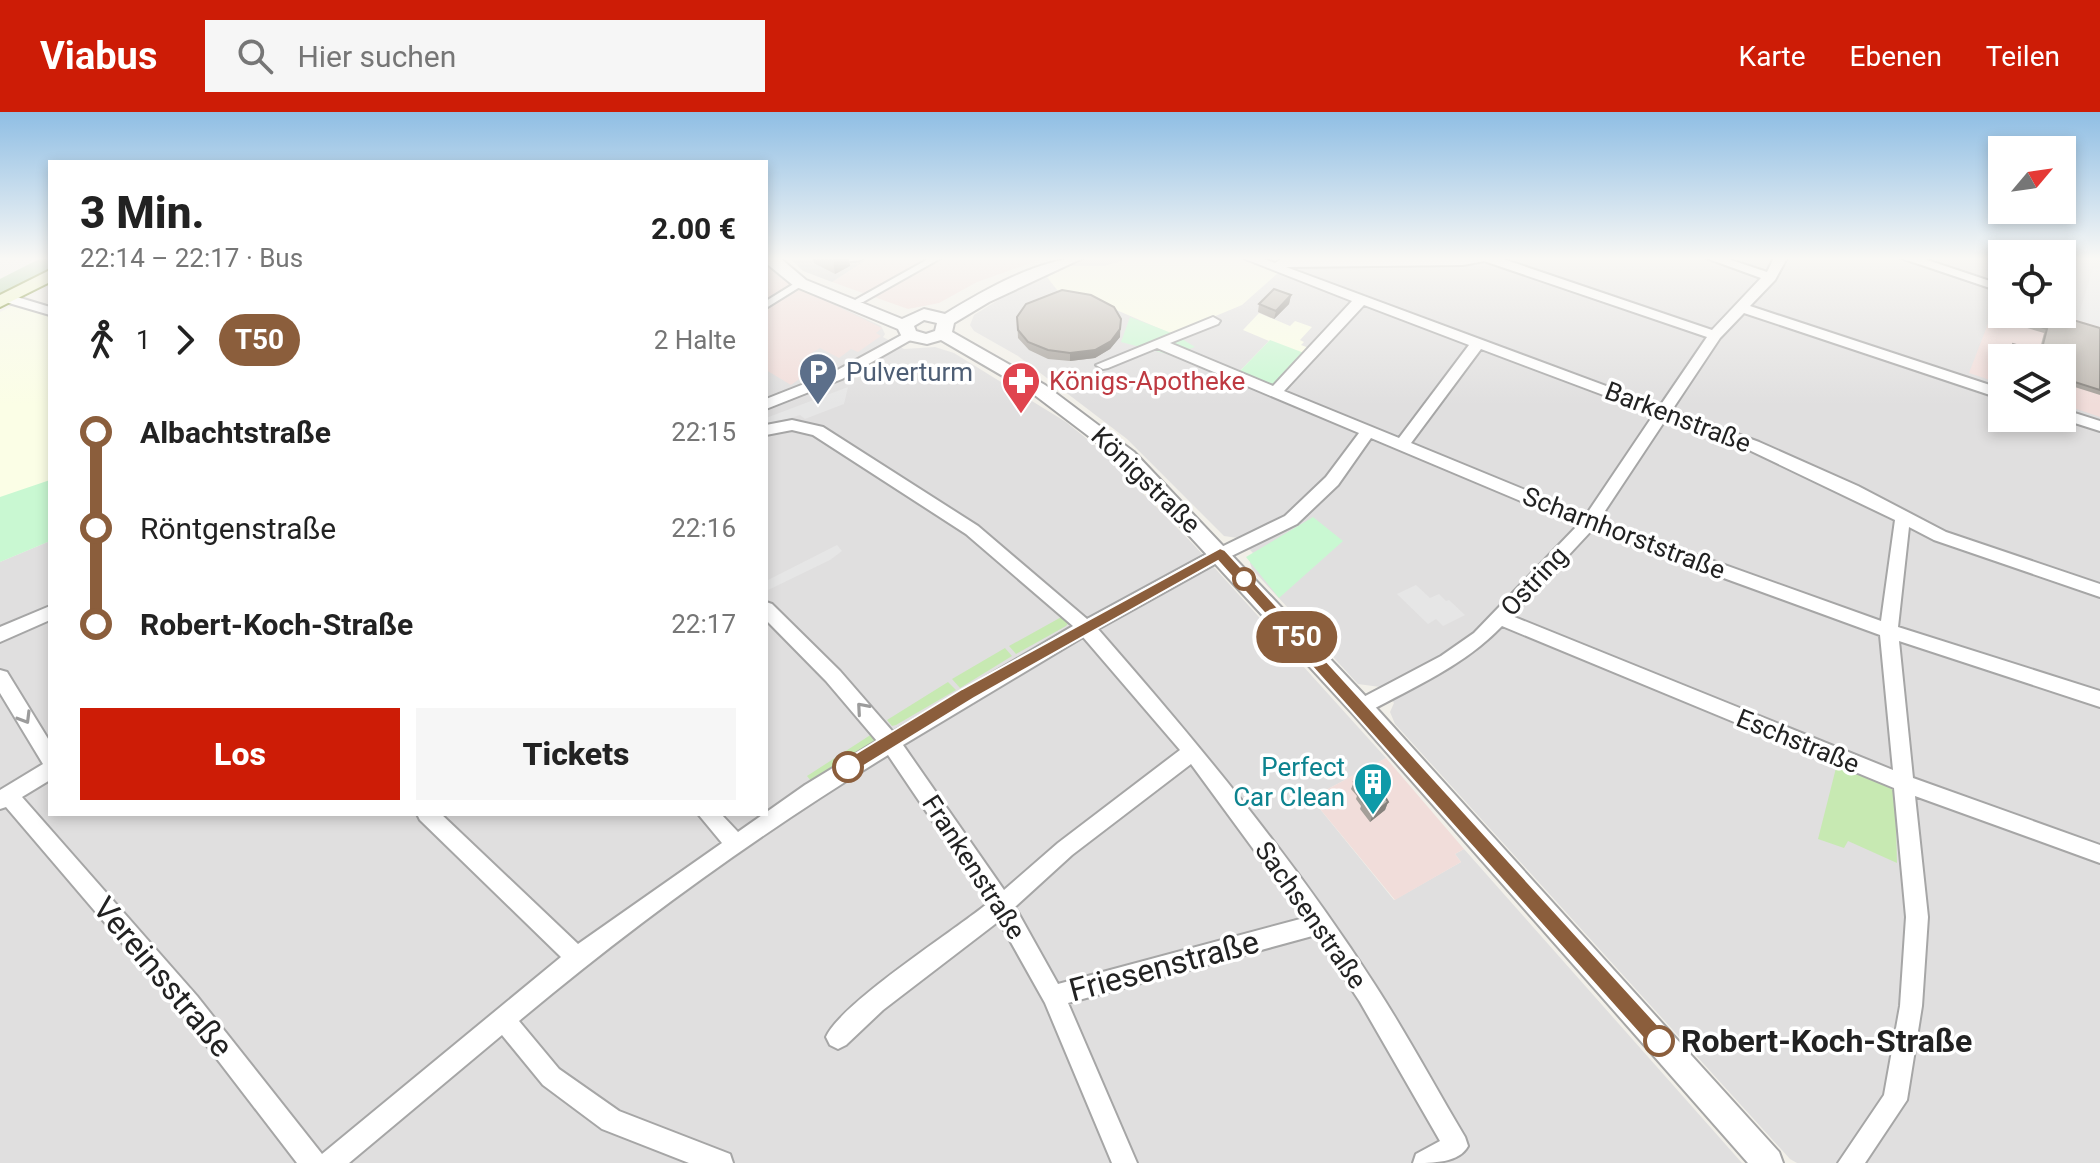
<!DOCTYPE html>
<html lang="de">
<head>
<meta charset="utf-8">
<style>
  body { margin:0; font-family:Roboto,sans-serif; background:#f6f6f6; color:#222; height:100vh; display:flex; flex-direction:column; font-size:30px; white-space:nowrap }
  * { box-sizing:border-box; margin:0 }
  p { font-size:26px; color:#767676 }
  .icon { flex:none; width:44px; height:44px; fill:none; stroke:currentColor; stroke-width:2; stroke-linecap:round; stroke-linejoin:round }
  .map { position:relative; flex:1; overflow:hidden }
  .details { position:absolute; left:48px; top:48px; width:720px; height:656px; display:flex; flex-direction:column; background:#fff; border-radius:0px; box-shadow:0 4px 12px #0003 }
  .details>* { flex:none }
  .badge { padding:0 16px; border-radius:26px; font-size:28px; line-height:52px }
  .needle { width:52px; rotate:61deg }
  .fabs { position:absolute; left:1988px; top:24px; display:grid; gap:16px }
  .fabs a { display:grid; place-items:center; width:88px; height:88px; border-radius:0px; background:#fff; box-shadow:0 4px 12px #0003; font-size:40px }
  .map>.badge { position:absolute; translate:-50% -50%; box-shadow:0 0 0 4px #fff }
  .legs { display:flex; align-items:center; gap:12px; height:88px; padding:0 32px; font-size:26px }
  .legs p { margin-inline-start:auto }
  .headline { display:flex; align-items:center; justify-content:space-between; height:136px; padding:0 32px }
  h1 { font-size:44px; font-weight:800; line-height:60px }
  .primary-button { display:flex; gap:16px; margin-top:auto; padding:16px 32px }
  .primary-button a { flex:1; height:92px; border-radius:0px; background:#cd1c06; color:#fff; font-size:32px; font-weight:800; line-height:92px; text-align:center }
  .primary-button a+a { background:#f6f6f6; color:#222 }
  ul { padding:0 32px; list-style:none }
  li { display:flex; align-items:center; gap:28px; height:96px; font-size:30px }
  li i { display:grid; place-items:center; width:12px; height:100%; margin:0 10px; background:currentColor }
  li i::after { content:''; width:20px; height:20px; margin:-10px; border:6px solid; border-radius:50%; background:#fff }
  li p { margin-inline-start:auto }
  li:first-child i { background:linear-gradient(#0000 50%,currentColor 0) }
  li:last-child i { background:linear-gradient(currentColor 50%,#0000 0) }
  header { display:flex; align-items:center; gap:48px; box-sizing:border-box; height:112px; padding:0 40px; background:#cd1c06; color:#fff }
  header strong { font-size:38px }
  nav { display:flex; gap:44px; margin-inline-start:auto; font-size:28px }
  .search { width:560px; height:72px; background:#f6f6f6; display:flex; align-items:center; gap:20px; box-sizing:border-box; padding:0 28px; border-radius:0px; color:#767676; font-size:30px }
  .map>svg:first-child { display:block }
  .residential { fill:#e0dfdf; fill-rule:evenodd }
  .commercial { fill:#f1ddda }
  .education { fill:#fbfee6 }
  .religious { fill:#d0d0d0 }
  .grass { fill:#c7e9b2 }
  .forest { fill:#a8cf9f }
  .park { fill:#c9f8d2 }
  .parking { fill:#e6e6e6 }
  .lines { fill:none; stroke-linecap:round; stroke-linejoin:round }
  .pedestrian-casing { stroke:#a6a6a6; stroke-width:4 }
  .minor-casing { stroke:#a6a6a6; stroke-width:4 }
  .tertiary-casing { stroke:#a6a6a6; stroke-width:4 }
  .secondary-casing { stroke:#617909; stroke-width:4 }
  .pedestrian { fill:#fff; fill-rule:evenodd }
  .minor { fill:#fff; fill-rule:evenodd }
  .tertiary { fill:#fff; fill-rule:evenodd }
  .secondary { fill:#eff8c1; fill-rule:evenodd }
  .wall { fill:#a49f99 }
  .shaded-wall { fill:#86827d }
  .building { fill:#bfb9b2; stroke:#86827d; stroke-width:2 }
  .oneway { stroke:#9c9c9c }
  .line-1 { fill:#8b5e3c; stroke:#fff; stroke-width:2 }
  .stop-1-dot { fill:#fff; stroke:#8b5e3c; stroke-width:4 }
  .labels { text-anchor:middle; stroke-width:7; stroke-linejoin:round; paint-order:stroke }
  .service-label { font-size:26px; fill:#4e5e75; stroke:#fff; text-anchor:start }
  .health-label { font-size:26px; fill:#be3a42; stroke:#fff; text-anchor:start }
  .street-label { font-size:26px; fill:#222; stroke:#fff }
  .culture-label { font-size:26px; fill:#0d838f; stroke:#fff; text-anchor:end }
  .near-street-label { font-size:32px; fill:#222; stroke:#fff }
  .near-stop-label { font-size:32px; font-weight:bold; fill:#222; stroke:#fff; text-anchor:start }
</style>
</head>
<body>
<header>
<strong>Viabus</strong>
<div class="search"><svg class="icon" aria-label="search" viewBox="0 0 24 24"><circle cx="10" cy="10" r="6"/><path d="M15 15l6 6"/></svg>Hier suchen</div>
<nav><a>Karte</a><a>Ebenen</a><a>Teilen</a></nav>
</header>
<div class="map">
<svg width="2100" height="1051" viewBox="0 0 2100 1051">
  <rect width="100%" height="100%" fill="#f2f0e9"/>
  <!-- residential -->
  <path class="residential" d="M1088,146H2002V202H2062V146H2100V1051H1797L1790,1047L1395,612L1390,600L1394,591L1380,575L1358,572L1252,457L1250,451L1254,442L1238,426L1224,424L1127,327L1018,244L974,219L970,213L974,203L1003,185ZM2002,246H2062V306H2002Z
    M766,152L788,171L881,214L885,222L883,225L904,237L935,235L954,241L1066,310L1097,335L1193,432L1386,646L1311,686L1394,788L1461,750L1455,742L1464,737L1742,1051H0V450L50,429V702H766Z"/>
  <!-- commercial -->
  <path class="commercial" d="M869,146H1045L977,170L939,191L908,197L832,170Z
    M766,153L783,168L882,216L876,221L881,224L858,240L851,237L839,246L820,236L799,249L813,257L791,273L766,258Z
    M1999,183L2002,184V202H2060L2100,214V305L2062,292V246H2002V272L1969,261Z
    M1386,646L1464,737L1455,742L1461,750L1395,788L1311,686Z"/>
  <!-- education -->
  <path class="education" d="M1132,146H1236L1278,161L1242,193L1172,222L1084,184L1061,183L1047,165L1070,154H1104Z
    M14,193L50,204V369L0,387V200Z
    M1259,201L1290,214L1295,209L1312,215L1300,228L1304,230L1301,233L1309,236L1274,274L1239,260L1269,229L1243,218Z"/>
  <!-- religious -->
  <path class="religious" d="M790,146H869L832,170L803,159Z"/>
  <!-- grass -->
  <path class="grass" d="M1065,503L1070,509L1066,514L1016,542L1009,534Z
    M1005,536L1012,544L960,576L952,567Z
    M948,570L956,578L896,613L892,614L887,608Z
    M872,622L878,628L812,670L807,664Z
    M1837,652L1895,677L1897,751L1848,729L1844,736L1818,727Z"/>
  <!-- forest -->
  <path class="forest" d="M41,146H50V157L0,184V167Z"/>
  <!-- park -->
  <path class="park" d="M1130,205L1174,222L1195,235L1171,243L1121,230Z
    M1270,228L1304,241L1274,274L1239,260Z
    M50,368V429L0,450V385Z
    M1313,405L1343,429L1279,486L1246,445Z"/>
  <!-- parking -->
  <path class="parking" d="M2093,156H2100V215L2077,208Z
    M848,275L844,292L805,307L800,303L766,314V306Z
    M837,433L842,439L830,448L766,479V469Z
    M1416,473L1430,486L1439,482L1446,489L1449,488L1465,503L1443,514L1436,507L1428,512L1397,482Z"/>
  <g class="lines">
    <defs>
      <path id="pedestrian" d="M839,146H864C859,150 844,150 839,146Z
        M930,146H941L863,190H857L855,188Z
        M800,168L804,171L803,173L766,196V189Z"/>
      <path id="minor" d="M1243,146H1261L1275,151L1284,146H1500L1712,218L1761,166L1706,146H1725L1767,160L1774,146H1787L1775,168L1750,194L2002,277V287L1744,201L1720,226L1672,298L1759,330L1858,374L1946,420L2100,472V485L1934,428L1909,415L1898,515L2100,579V595L1899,529L1913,666L2100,733V751L1915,684L1928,805L1922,894L1907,988L1865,1051H1838L1884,983L1900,894L1906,805L1894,676L1502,514C1465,553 1414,575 1368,600H1354L1352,595L1354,590L1441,544L1474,521L1578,413L1371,326L1338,373L1297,412L1215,452L1098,517C1197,630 1293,746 1375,873C1407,922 1435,975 1465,1025L1468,1034C1459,1051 1433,1051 1413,1051L1416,1042L1440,1029L1360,890L1316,823L1068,891L1137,1051H1112L1045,891L999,809L883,898L846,933L838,937L830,933L826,925C841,891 954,819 988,791L888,643C759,722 635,812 519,909L559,957L619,999L730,1042L733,1051H689L602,1017L543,973L502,923L349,1051H297L181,900L6,695L0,697V678L43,652L0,581V558L7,560L50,630V668L22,685L197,884L322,1042L561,845L420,708L417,702H441L578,832L722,731L698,702H721L738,720L805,673L877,629L826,569L766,508V490L772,492L840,559L893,620L1073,514L966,422L813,323L792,318L766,323V313L792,308L823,315L978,414L1087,507L1203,444L1285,404L1326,365L1359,321L1157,236L1108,256L1103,257L1096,253L1213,205L1220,209L1218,212L1170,231L1273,274L1352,189ZM1484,149L1707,225L1660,294L1286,155L1463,153ZM1364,193L1469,233L1399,326L1284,279ZM1481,237L1654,302L1586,403L1411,331ZM1666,307L1749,338L1895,408L1881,509L1599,408ZM1592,418L1880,523L1893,658L1512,504ZM1083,525L1180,638L1058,731L1004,778L903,633ZM1191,652L1304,806L1058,872L1015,795L1072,743Z
        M1901,146H1921L2002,173L1995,177L1990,176Z
        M7,182L50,195V203L2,189V183Z
        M909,219L914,220V226L842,267L766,297V287L832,261Z
        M2062,297L2100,309V319L2059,306H2062Z
        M50,494V508L0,530V515Z"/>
      <path id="tertiary" d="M766,146H780L806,168L902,207L924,197L945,202C983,179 1039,146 1083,146L989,190L954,211L952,220L1045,273L1134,340L1369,588L1779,1040L1783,1051H1748L1353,602L1120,348L1032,281L941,228L927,232L903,227L898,217L794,174L766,151ZM924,208L937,211L935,219L926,222L916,219L914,214Z"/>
      <path id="secondary" d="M50,158V170L0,195V183Z"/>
    </defs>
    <!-- pedestrian casing -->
    <use href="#pedestrian" class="pedestrian-casing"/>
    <!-- minor casing -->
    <use href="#minor" class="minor-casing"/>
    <!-- tertiary casing -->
    <use href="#tertiary" class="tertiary-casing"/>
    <!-- secondary casing -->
    <use href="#secondary" class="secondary-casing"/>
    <!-- pedestrian -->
    <use href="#pedestrian" class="pedestrian"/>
    <!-- minor -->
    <use href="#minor" class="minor"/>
    <!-- tertiary -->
    <use href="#tertiary" class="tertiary"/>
    <!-- secondary -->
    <use href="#secondary" class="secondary"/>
  </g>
  <!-- wall -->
  <path class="wall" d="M813,146H849L850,154L835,162L814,151Z
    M1291,183L1289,192L1274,207L1258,200L1259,192Z
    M2020,202H2053L2100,216V283L2062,271V246H2007L2010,236L2013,232L2039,240L2044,221L2017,213Z
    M1017,205L1121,207L1120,225L1110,237L1095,246L1070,249L1048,247L1029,238L1018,226Z
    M1354,670L1388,690L1385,698L1370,710L1360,697L1361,694L1356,687L1357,684L1351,677Z"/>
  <!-- shaded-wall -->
  <path class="shaded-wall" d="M834,146H849L850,154L835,162L833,147Z
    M1291,183L1289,192L1274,207L1276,199Z
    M1120,217V225L1110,237L1095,246L1070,249V241Z
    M1388,690L1385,698L1370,710L1373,702Z"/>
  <!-- building -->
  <path class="building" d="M1274,177L1291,183L1276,199L1259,192Z
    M1062,178L1091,183L1114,195L1121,207L1120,217L1111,229L1095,238L1070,241L1048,238L1028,230L1018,218L1017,205L1026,192Z
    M2022,202H2053L2100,216V278L2062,266V246H2009L2013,232L2041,240L2047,217L2020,209Z
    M1372,661L1388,690L1373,702L1363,690L1366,689L1359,680L1361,679L1354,670Z"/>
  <!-- one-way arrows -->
  <defs><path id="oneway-chevron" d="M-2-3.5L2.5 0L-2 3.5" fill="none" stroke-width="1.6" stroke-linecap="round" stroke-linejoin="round" transform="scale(2)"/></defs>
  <g class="oneway">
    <use href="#oneway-chevron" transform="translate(862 596) rotate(-131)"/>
    <use href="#oneway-chevron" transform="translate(25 606) rotate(59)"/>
  </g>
  <!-- sky -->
  <linearGradient id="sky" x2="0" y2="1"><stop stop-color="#8fbee4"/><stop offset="0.5" stop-color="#f9f8f5"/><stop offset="1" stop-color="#f9f8f5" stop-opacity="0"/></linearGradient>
  <rect width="2100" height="293" fill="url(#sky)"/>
  <!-- line-1 -->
  <path class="line-1" d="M1220,436L1225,438L1666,922L1669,929L1666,936L1659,939L1652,936L1218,449L974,586L854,660H842L839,655L842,650L962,577Z"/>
  <!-- icons -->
  <defs>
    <symbol id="parking-pin" viewBox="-11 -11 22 30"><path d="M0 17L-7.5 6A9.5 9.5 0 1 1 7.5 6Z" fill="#5c6f8a" stroke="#fff"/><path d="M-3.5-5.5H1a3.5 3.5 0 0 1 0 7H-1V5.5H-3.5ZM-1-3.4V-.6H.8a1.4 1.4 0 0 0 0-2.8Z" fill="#fff"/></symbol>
    <symbol id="pharmacy-pin" viewBox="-11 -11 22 30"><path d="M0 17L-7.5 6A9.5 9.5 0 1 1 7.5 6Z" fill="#e0444e" stroke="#fff"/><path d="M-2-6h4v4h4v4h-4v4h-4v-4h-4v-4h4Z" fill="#fff"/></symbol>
    <symbol id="building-pin" viewBox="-11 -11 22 30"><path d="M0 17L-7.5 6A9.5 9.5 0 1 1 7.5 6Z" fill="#0f9aa8" stroke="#fff"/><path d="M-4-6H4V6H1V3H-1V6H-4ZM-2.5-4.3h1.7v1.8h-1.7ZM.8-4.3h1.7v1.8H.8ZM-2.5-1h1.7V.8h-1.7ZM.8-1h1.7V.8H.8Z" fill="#fff"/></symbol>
  </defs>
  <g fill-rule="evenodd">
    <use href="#parking-pin" x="796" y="238" width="44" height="60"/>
    <use href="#pharmacy-pin" x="999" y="247" width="44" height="60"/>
    <use href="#building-pin" x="1351" y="648" width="44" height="60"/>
  </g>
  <!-- markers -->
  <g class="stop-1-dot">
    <circle cx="1244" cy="467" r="10"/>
    <circle cx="848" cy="655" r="14"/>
    <circle cx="1659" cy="929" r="14"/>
  </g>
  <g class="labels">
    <!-- service labels -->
    <g class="service-label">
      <text x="846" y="269">Pulverturm</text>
    </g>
    <!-- health labels -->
    <g class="health-label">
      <text x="1049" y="278">Königs-Apotheke</text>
    </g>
    <!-- street labels -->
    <g class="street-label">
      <text transform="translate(1678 305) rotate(21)" y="9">Barkenstraße</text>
      <text transform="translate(1146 368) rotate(44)" y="9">Königstraße</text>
      <text transform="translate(1624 421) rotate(21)" y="9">Scharnhorststraße</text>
      <text transform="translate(1534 469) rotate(-47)" y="9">Ostring</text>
      <text transform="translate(1798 629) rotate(22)" y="9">Eschstraße</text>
      <text transform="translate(974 755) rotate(57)" y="9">Frankenstraße</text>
      <text transform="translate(1311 803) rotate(55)" y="9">Sachsenstraße</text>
    </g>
    <!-- culture labels -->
    <g class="culture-label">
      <text x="1345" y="664">Perfect<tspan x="1345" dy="30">Car Clean</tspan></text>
    </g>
    <!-- near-street labels -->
    <g class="near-street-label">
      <text transform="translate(1164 854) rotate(-15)" y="11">Friesenstraße</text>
      <text transform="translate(163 865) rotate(50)" y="11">Vereinsstraße</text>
    </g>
    <!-- near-stop labels -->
    <g class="near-stop-label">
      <text x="1681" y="940">Robert-Koch-Straße</text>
    </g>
  </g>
</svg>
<div class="fabs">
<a><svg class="needle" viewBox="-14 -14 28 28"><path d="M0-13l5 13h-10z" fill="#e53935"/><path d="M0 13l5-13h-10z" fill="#767676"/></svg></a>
<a><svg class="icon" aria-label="locate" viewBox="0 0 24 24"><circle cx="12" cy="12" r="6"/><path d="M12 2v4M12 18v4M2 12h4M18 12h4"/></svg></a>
<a><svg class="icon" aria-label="layers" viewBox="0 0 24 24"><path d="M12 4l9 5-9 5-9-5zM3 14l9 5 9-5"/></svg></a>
</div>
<b class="badge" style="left:1297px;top:525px;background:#8b5e3c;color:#fff">T50</b>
<section class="details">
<div class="headline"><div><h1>3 Min.</h1><p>22:14 – 22:17 · Bus</p></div><b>2.00 €</b></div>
<div class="legs"><svg class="icon" aria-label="walk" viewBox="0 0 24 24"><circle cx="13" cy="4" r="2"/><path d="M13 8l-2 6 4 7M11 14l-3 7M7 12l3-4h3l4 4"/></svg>1<svg class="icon" aria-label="forward" viewBox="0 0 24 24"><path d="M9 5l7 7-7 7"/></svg><b class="badge" style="background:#8b5e3c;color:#fff">T50</b><p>2 Halte</p></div>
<ul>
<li><i style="color:#8b5e3c"></i><b>Albachtstraße</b><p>22:15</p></li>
<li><i style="color:#8b5e3c"></i><span>Röntgenstraße</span><p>22:16</p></li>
<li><i style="color:#8b5e3c"></i><b>Robert-Koch-Straße</b><p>22:17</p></li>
</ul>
<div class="primary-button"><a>Los</a><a>Tickets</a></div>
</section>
</div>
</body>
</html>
